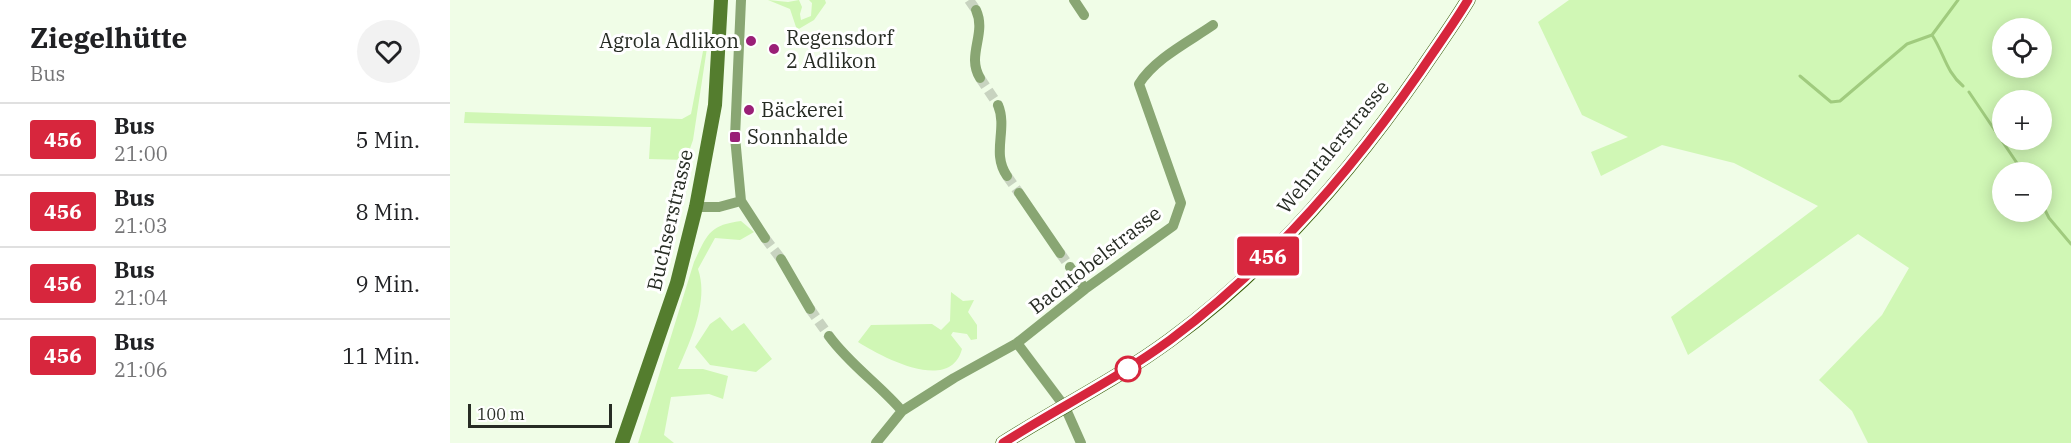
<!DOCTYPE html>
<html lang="de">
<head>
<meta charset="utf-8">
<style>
  body { margin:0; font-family:"IBM Plex Serif",serif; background:#f2f2f2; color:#202124; height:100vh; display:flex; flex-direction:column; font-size:22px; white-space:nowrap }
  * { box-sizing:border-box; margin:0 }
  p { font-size:20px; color:#757577 }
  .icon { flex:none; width:33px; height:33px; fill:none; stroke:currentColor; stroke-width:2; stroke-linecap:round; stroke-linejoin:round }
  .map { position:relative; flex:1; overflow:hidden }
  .details { display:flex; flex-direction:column; background:#fff; width:450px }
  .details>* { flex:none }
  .badge { padding:0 12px; border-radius:4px; font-size:21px; line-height:39px }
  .fabs { position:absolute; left:1542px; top:18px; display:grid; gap:12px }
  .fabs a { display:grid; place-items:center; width:60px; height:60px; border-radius:50%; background:#fff; box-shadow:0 3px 15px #0003; font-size:30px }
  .scale { position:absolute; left:18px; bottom:15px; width:144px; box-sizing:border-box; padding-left:6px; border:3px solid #272c24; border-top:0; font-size:16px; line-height:21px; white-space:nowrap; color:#272c24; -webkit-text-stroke:4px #fff; paint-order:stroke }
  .map>.badge { position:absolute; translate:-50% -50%; box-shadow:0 0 0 3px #fff }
  .round { display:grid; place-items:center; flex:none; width:63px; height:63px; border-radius:32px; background:#f2f2f2 }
  .overview { display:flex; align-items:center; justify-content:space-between; height:102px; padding:0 30px }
  h1 { font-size:28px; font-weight:700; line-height:45px }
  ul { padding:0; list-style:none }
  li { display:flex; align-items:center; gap:18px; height:72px; padding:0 30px; border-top:2px solid #e0e0e0 }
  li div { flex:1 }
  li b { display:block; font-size:22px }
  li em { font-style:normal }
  li .badge { min-width:66px; font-weight:700; text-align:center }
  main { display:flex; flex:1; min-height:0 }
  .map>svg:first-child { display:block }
  .green { fill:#d0f7b5; fill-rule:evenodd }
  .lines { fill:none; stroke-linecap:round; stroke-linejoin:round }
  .stream { stroke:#a0cb7e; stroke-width:3 }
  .street-tunnel { stroke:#c8d3c0; stroke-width:10; stroke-dasharray:10 5; stroke-linecap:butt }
  .street { stroke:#89a673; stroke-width:10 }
  .secondary { stroke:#547d2e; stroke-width:14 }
  .primary { stroke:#355d04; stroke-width:15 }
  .line-casing { stroke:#fff; stroke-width:14 }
  .line { stroke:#d7263d; stroke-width:9 }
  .poi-dot { fill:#9a1f77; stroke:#fff; stroke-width:2 }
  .stop-dot { fill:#fff; stroke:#d7263d; stroke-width:3 }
  .labels { text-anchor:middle; stroke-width:6; stroke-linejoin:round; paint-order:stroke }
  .poi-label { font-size:20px; fill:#272c24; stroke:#fff; text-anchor:start }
  .street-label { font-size:20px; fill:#272c24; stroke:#fff }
</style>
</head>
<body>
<main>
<section class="details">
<div class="overview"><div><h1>Ziegelhütte</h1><p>Bus</p></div><a class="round"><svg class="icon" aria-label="heart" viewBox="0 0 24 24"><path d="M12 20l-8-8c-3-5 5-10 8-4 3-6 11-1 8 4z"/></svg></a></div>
<ul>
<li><span class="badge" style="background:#d7263d;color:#fff">456</span><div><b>Bus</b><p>21:00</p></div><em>5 Min.</em></li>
<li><span class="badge" style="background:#d7263d;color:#fff">456</span><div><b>Bus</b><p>21:03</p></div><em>8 Min.</em></li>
<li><span class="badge" style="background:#d7263d;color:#fff">456</span><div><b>Bus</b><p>21:04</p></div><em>9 Min.</em></li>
<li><span class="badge" style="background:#d7263d;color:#fff">456</span><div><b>Bus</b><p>21:06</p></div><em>11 Min.</em></li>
</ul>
</section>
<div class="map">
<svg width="1621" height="443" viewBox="0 0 1621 443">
  <rect width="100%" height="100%" fill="#f0fde7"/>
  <!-- green -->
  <path class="green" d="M318,0L338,2L349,0L352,7L350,14L351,20L361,16L362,3L359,0H375L376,3L364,20L347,30L340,9Z
    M1119,0H1621V443H1418L1402,411L1369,380L1432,315L1459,268L1408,234L1238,355L1221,317L1368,206L1284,163L1212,145L1151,176L1141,152L1178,137L1132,115L1088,22ZM1552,28H1592V68H1552ZM1552,100H1592V140H1552ZM1552,172H1592V212H1552Z
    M254,46L257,48L243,140L236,160L199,159L201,127L14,123L15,112L232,119L241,114Z
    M291,221L304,232L290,240L265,238L248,269C259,300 241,340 228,369H253L278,376L273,399L259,394L221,397L214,435L224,443H188L244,262C257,235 259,225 291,221Z
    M501,292L513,301L524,300L518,312L527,325V339L521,340L517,334L503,332L501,335L512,349C500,394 432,357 408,342L421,325L482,324L491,330L500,321Z
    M270,317L282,331L294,323L322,359L306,372L260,365L245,347L260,324Z"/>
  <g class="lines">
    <!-- stream -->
    <path class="stream" d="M1482,35C1494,53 1496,72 1513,86
      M1350,76L1381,102L1390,101L1457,44L1482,35L1508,0
      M1519,92L1573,172
      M1592,204L1599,218L1621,244"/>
    <!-- street-tunnel -->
    <path class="street-tunnel" d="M519,0L526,10
      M530,78L548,105
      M557,176L569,193
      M315,238L331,259
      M610,253L620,267
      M360,309L379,336"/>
    <!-- street -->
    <path class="street" d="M291,0L285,137L291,201
      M624,0L634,15
      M526,10C537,34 516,55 530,78
      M548,105C558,129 541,153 557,176
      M569,193L610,253
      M291,201L315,238
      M246,207H269L291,201
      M331,259L360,309
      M620,267L635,289
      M379,336C400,365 429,384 452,411
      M567,343L615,407L631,443
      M426,443L452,411L504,378L567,343L635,289L723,226L731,203L689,84C704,59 740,41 763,25"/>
    <!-- secondary -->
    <path class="secondary" d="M172,443L227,283L246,207L265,105L271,0"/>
    <!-- primary -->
    <path class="primary" d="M553,443C608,408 667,379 720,340C819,268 900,173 970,72C986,48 1003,25 1018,0"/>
  </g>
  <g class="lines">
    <defs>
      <path id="line" d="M553,443C608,408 667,379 720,340C818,267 900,173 970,72C986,48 1003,25 1018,0"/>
    </defs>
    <!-- line casing -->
    <use href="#line" class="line-casing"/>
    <!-- line -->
    <use href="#line" class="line"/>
  </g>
  <!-- markers -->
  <g class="poi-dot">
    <circle cx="301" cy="41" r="6"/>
    <circle cx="324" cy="49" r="6"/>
    <circle cx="299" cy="110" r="6"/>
    <rect x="279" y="131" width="12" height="12" rx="3"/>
  </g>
  <circle class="stop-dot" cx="678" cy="369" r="12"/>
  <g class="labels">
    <!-- poi labels -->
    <g class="poi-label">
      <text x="336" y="45">Regensdorf<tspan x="336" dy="23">2 Adlikon</tspan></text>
      <text x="289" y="48" text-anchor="end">Agrola Adlikon</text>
      <text x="311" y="117">Bäckerei</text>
      <text x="297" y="144">Sonnhalde</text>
    </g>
    <!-- street labels -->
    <g class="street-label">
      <text transform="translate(883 147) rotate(-51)" y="7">Wehntalerstrasse</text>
      <text transform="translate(220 220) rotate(-77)" y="7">Buchserstrasse</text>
      <text transform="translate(645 260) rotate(-38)" y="7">Bachtobelstrasse</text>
    </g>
  </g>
</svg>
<div class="fabs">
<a><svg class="icon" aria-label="locate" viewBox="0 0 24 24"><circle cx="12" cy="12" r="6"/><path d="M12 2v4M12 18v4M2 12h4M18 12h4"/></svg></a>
<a>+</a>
<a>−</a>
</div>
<div class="scale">100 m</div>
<b class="badge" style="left:818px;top:256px;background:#d7263d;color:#fff">456</b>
</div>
</main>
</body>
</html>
